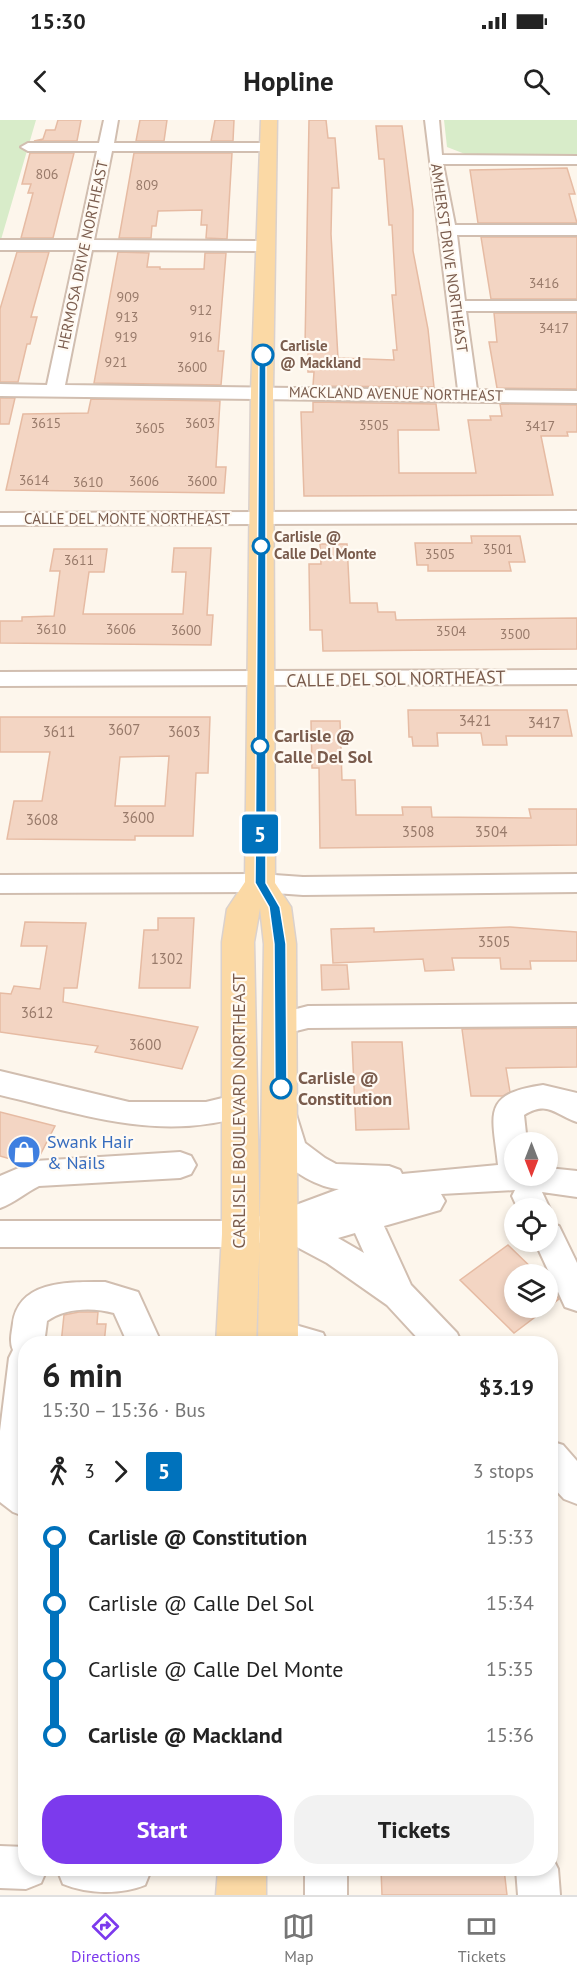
<!DOCTYPE html>
<html lang="en">
<head>
<meta charset="utf-8">
<style>
  body { margin:0; font-family:"PT Sans",sans-serif; background:#f2f2f2; color:#222; height:100vh; display:flex; flex-direction:column; font-size:22px; white-space:nowrap }
  * { box-sizing:border-box; margin:0 }
  p { font-size:20px; color:#767676 }
  .icon { flex:none; width:33px; height:33px; fill:none; stroke:currentColor; stroke-width:2; stroke-linecap:round; stroke-linejoin:round }
  .map { position:relative; flex:1; overflow:hidden }
  .drawer { position:absolute; left:18px; top:1216px; width:540px; height:540px; display:flex; flex-direction:column; background:#fff; border-radius:24px; box-shadow:0 3px 9px #0003 }
  .drawer>* { flex:none }
  .badge { padding:0 12px; border-radius:4px; font-size:21px; line-height:39px }
  .needle { width:39px; rotate:180deg }
  .controls { position:absolute; left:504px; top:1012px; display:grid; gap:12px }
  .controls a { display:grid; place-items:center; width:54px; height:54px; border-radius:50%; background:#fff; box-shadow:0 3px 9px #0003; font-size:30px }
  .map>.badge { position:absolute; translate:-50% -50%; box-shadow:0 0 0 3px #fff }
  .legs { display:flex; align-items:center; gap:9px; height:66px; padding:0 24px; font-size:20px }
  .legs p { margin-inline-start:auto }
  .overview { display:flex; align-items:center; justify-content:space-between; height:102px; padding:0 24px }
  h1 { font-size:33px; font-weight:700; line-height:45px }
  .cta { display:flex; gap:12px; margin-top:auto; padding:12px 24px }
  .cta a { flex:1; height:69px; border-radius:24px; background:#7c3aed; color:#fff; font-size:24px; font-weight:700; line-height:69px; text-align:center }
  .cta a+a { background:#f2f2f2; color:#222 }
  ul { padding:0 24px; list-style:none }
  li { display:flex; align-items:center; gap:21px; height:66px; font-size:22px }
  li i { display:grid; place-items:center; width:9px; height:100%; margin:0 8px; background:currentColor }
  li i::after { content:''; width:15px; height:15px; margin:-8px; border:4px solid; border-radius:50%; background:#fff }
  li p { margin-inline-start:auto }
  li:first-child i { background:linear-gradient(#0000 50%,currentColor 0) }
  li:last-child i { background:linear-gradient(currentColor 50%,#0000 0) }
  .status { display:flex; justify-content:space-between; align-items:center; height:42px; padding:0 30px; background:#fff; direction:ltr }
  .status svg { height:16px; fill:currentColor }
  header { display:flex; justify-content:space-between; align-items:center; height:78px; padding:0 24px; background:#fff; font-size:27px; font-weight:700 }
  .tabs { display:flex; justify-content:space-around; align-items:center; height:84px; border-top:2px solid #e0e0e0; background:#fff; font-size:16px; color:#767676 }
  .tabs a { display:grid; justify-items:center; gap:3px }
  .tabs .selected { color:#7c3aed }
  .map>svg:first-child { display:block }
  .green { fill:#d8ecc9 }
  .building { fill:#f3d5c3; stroke:#e6bba3; stroke-width:1.5; fill-rule:evenodd }
  .lines { fill:none; stroke-linecap:round; stroke-linejoin:round }
  .minor-casing { stroke:#d1beb0; stroke-width:4 }
  .major-casing { stroke:#dad1cd; stroke-width:3 }
  .minor { fill:#fff; fill-rule:evenodd }
  .major { fill:#fbd9a5; fill-rule:evenodd }
  .line-1 { fill:#0072bc; stroke:#fff; stroke-width:1.5 }
  .stop-1-dot { fill:#fff; stroke:#0072bc; stroke-width:3 }
  .labels { text-anchor:middle; stroke-width:4.5; stroke-linejoin:round; paint-order:stroke }
  .far-number-label { font-size:14px; fill:#987a6a }
  .far-street-label { font-size:15px; fill:#7a5c4d; stroke:#fffaf3 }
  .far-stop-label { font-size:15px; font-weight:bold; fill:#7a5c4d; stroke:#fffaf3; text-anchor:start }
  .number-label { font-size:15px; fill:#987a6a }
  .street-label { font-size:18px; fill:#7a5c4d; stroke:#fffaf3 }
  .stop-label { font-size:18px; font-weight:bold; fill:#7a5c4d; stroke:#fffaf3; text-anchor:start }
  .shop-label { font-size:18px; fill:#366cbe; stroke:#fffaf3; text-anchor:start }
</style>
</head>
<body>
<div class="status"><b>15:30</b><svg viewBox="0 0 49 12"><path d="M0 12V9h3v3zM5 12V6h3v6zM10 12V3h3v9zM15 12V0h3v12zM26 1h20v11H26zM47 4h2v5h-2z"/></svg></div>
<header><svg class="icon" aria-label="back" viewBox="0 0 24 24"><path d="M15 5l-7 7 7 7"/></svg>Hopline<svg class="icon" aria-label="search" viewBox="0 0 24 24"><circle cx="10" cy="10" r="6"/><path d="M15 15l6 6"/></svg></header>
<div class="map">
<svg width="577" height="1775" viewBox="0 0 577 1775">
  <rect width="100%" height="100%" fill="#fdf6ec"/>
  <!-- green -->
  <path class="green" d="M0,0H36L0,123Z
    M444,0H577V34H465L447,27Z"/>
  <!-- building -->
  <path class="building" d="M58,0H81L77,21H34L43,19L46,10H55Z
    M140,0H167L164,21H136Z
    M215,0H234L233,21H211Z
    M309,0H326L328,18H335L339,68H332L331,114L338,238L394,240L393,230H397L392,175H396L392,105H389L384,39H379L376,6H402L413,90V131L428,209L434,267L313,266L314,252H308V226H305Z
    M30,33H74L53,118H21L33,73H28L31,64H22Z
    M134,33H232L227,119L206,118L207,105H201L202,90L158,91L156,106H152L151,118H119Z
    M567,48L575,74H569L577,103H478L470,50Z
    M481,117H577V179H491Z
    M17,132H49L31,197H37L30,224H27L18,262H0V189Z
    M118,132L149,133L147,147H160V149H204L205,133H226L218,231H224L221,265L94,263Z
    M494,193H577V269L497,268L489,222H497Z
    M0,278H15L9,304H0Z
    M91,279L220,281L216,347H226L224,373L6,370L23,294L88,293Z
    M313,282L436,284L439,310H398L399,353H476L468,300H491L490,296H502L500,284L577,285V312H567L568,316H541L553,375L304,376L301,292H313Z
    M471,416H520L525,442H509L511,451H428V445H417L415,423H472Z
    M320,424H347L350,483H377L378,492H395L396,500L577,498V529L323,531L322,510H310L309,444H321Z
    M174,428H211L207,495H213L211,525L0,523V501H22V497L54,496L60,451H50L54,429H107L104,452H89L83,494H183L186,452H172Z
    M408,590H567L572,616H506L507,625H483L481,613H437L438,626H413L412,617H409Z
    M0,597H210L208,653H196L193,716H135V720L7,719L14,681H42L50,632H0ZM169,636L165,686H115L120,637Z
    M311,601H340L342,660H355L356,695H403L402,687H431L432,697L531,698L529,689H577V725L320,728L319,648H312Z
    M158,798H194L190,868H139L144,810H158Z
    M25,802L86,803L77,868H64L63,882L198,907L182,949L95,932L98,926L0,912V873L11,874L14,866L40,869L47,826H21Z
    M510,807L577,812V841H530L531,849H501L500,838H452L454,850L425,851L423,839L333,843L331,809L374,808V812Z
    M321,845H347L349,869L322,870Z
    M577,908V947L506,948L510,972L503,976H471L462,909Z
    M352,922H402L409,1009L356,1010Z
    M0,992L55,1006L38,1039L24,1043L0,1036Z
    M508,1125L539,1155H514V1188H547L514,1213L460,1160Z
    M548,1163L559,1179L548,1187Z
    M79,1192H98L97,1204H106L104,1224H61L64,1195Z
    M381,1749H504L507,1775H382Z"/>
  <g class="lines">
    <defs>
      <path id="minor" d="M104,0H118L114,23H268L275,27L268,31H112L94,120L265,121L273,126L265,131L92,130L65,265L458,270L425,0H439L442,35L577,36V44H443L455,105H577V115H457L465,181H577V191H466L477,270L577,271V283L0,276V264L47,265L76,130H0V120H78L97,31H28L21,27L28,23H99Z
        M577,391V403L0,405V393Z
        M577,550V564L0,566V552Z
        M260,754L303,757L577,754V772L303,775L260,772L0,773V755Z
        M577,884V906L308,908L280,915L270,912L266,904L270,896L308,886Z
        M0,951L129,982H206L239,974L250,978L254,986L250,994C162,1023 86,995 0,975Z
        M543,965L577,973V1002C555,995 549,980 524,995L527,1023H514V1056H548V1048L577,1051V1077L542,1072L550,1089L548,1094V1089H518L512,1076L515,1070L441,1074L445,1081L440,1090L384,1106L411,1165L457,1213L462,1224H423L387,1185L327,1143L280,1118L241,1127H0V1101H241L277,1092L339,1069C320,1068 290,1052 279,1035C272,1025 271,1011 269,999L273,991L284,987L295,991L305,1023L325,1038L336,1044L389,1046L400,1050L402,1054L498,1045C493,995 480,974 543,965ZM355,1113L364,1133L338,1118Z
        M180,1032L191,1036L196,1045L191,1054L180,1058L39,1066C25,1073 14,1083 0,1088V1056L35,1041Z
        M548,1103L559,1106L577,1143V1191L565,1187L535,1122H548Z
        M105,1162L138,1172L159,1218L156,1224H128L114,1193C92,1187 65,1188 47,1201L44,1224H26V1397L13,1392L0,1382V1311L9,1238L13,1230C9,1221 12,1212 13,1203C19,1159 72,1162 105,1162Z
        M278,1200L323,1213L328,1224H265L261,1215L266,1205Z
        M550,1321L563,1325L577,1341V1384L564,1379L550,1364Z
        M0,1726L26,1727V1749H47L41,1763L26,1769L0,1768Z
        M550,1733L558,1749L560,1775H518L516,1749H550Z
        M57,1749H151V1750L145,1765C121,1775 87,1774 63,1764Z
        M305,1749H347V1775H305Z"/>
      <path id="major" d="M261,0H277L273,271L275,763L291,787L296,824L298,1224H258L264,824L260,788L254,822L260,1114L256,1224H216L222,1114V822L227,789L245,762L251,271Z
        M218,1749H266V1775H216Z"/>
    </defs>
    <!-- minor casing -->
    <use href="#minor" class="minor-casing"/>
    <!-- major casing -->
    <use href="#major" class="major-casing"/>
    <!-- minor -->
    <use href="#minor" class="minor"/>
    <!-- major -->
    <use href="#major" class="major"/>
  </g>
  <!-- line-1 -->
  <path class="line-1" d="M263,232L266,235V763L280,787L286,824L287,968L281,973L275,968L274,824L269,787L255,763L259,235Z"/>
  <!-- icons -->
  <defs>
    <symbol id="shop-disc" viewBox="-11 -11 22 22"><circle r="9.5" fill="#3f7fe0" stroke="#fffaf3"/><path d="M-5-2.5h2.3a2.7 3.5 0 0 1 5.4 0H5L5.5 6h-11ZM-1.5-2.5h3a1.5 2.3 0 0 0-3 0Z" fill="#fff"/></symbol>
  </defs>
  <g fill-rule="evenodd">
    <use href="#shop-disc" x="5" y="1013" width="38" height="38"/>
  </g>
  <!-- markers -->
  <g class="stop-1-dot">
    <circle cx="263" cy="235" r="10"/>
    <circle cx="261" cy="426" r="8"/>
    <circle cx="260" cy="626" r="8"/>
    <circle cx="281" cy="968" r="10"/>
  </g>
  <g class="labels">
    <!-- far-number labels -->
    <g class="far-number-label">
      <text x="47" y="59">806</text>
      <text x="147" y="70">809</text>
      <text x="544" y="168">3416</text>
      <text x="128" y="182">909</text>
      <text x="201" y="195">912</text>
      <text x="127" y="202">913</text>
      <text x="554" y="213">3417</text>
      <text x="126" y="222">919</text>
      <text x="201" y="222">916</text>
      <text x="116" y="247">921</text>
      <text x="192" y="252">3600</text>
      <text x="46" y="308">3615</text>
      <text x="200" y="308">3603</text>
      <text x="374" y="310">3505</text>
      <text x="540" y="311">3417</text>
      <text x="150" y="313">3605</text>
      <text x="34" y="365">3614</text>
      <text x="144" y="366">3606</text>
      <text x="202" y="366">3600</text>
      <text x="88" y="367">3610</text>
      <text x="498" y="434">3501</text>
      <text x="440" y="439">3505</text>
      <text x="79" y="445">3611</text>
      <text x="51" y="514">3610</text>
      <text x="121" y="514">3606</text>
      <text x="186" y="515">3600</text>
      <text x="451" y="516">3504</text>
      <text x="515" y="519">3500</text>
    </g>
    <!-- far-street labels -->
    <g class="far-street-label">
      <text transform="translate(83 135) rotate(-78)" y="5">HERMOSA DRIVE NORTHEAST</text>
      <text transform="translate(449 138) rotate(82)" y="5">AMHERST DRIVE NORTHEAST</text>
      <text transform="translate(396 274) rotate(1)" y="5">MACKLAND AVENUE NORTHEAST</text>
      <text x="127" y="404">CALLE DEL MONTE NORTHEAST</text>
    </g>
    <!-- far-stop labels -->
    <g class="far-stop-label">
      <text x="280" y="231">Carlisle<tspan x="280" dy="17">@ Mackland</tspan></text>
      <text x="274" y="422">Carlisle @<tspan x="274" dy="17">Calle Del Monte</tspan></text>
    </g>
    <!-- number labels -->
    <g class="number-label">
      <text x="475" y="606">3421</text>
      <text x="544" y="608">3417</text>
      <text x="124" y="615">3607</text>
      <text x="59" y="617">3611</text>
      <text x="184" y="617">3603</text>
      <text x="138" y="703">3600</text>
      <text x="42" y="705">3608</text>
      <text x="418" y="717">3508</text>
      <text x="491" y="717">3504</text>
      <text x="494" y="827">3505</text>
      <text x="167" y="844">1302</text>
      <text x="37" y="898">3612</text>
      <text x="145" y="930">3600</text>
    </g>
    <!-- street labels -->
    <g class="street-label">
      <text transform="translate(396 559) rotate(-1)" y="6">CALLE DEL SOL NORTHEAST</text>
      <text transform="translate(239 991) rotate(-90)" y="6">CARLISLE BOULEVARD NORTHEAST</text>
    </g>
    <!-- stop labels -->
    <g class="stop-label">
      <text x="274" y="622">Carlisle @<tspan x="274" dy="21">Calle Del Sol</tspan></text>
      <text x="298" y="964">Carlisle @<tspan x="298" dy="21">Constitution</tspan></text>
    </g>
    <!-- shop labels -->
    <g class="shop-label">
      <text x="47" y="1028">Swank Hair<tspan x="47" dy="21">&amp; Nails</tspan></text>
    </g>
  </g>
</svg>
<div class="controls">
<a><svg class="needle" viewBox="-14 -14 28 28"><path d="M0-13l5 13h-10z" fill="#e53935"/><path d="M0 13l5-13h-10z" fill="#767676"/></svg></a>
<a><svg class="icon" aria-label="locate" viewBox="0 0 24 24"><circle cx="12" cy="12" r="6"/><path d="M12 2v4M12 18v4M2 12h4M18 12h4"/></svg></a>
<a><svg class="icon" aria-label="layers" viewBox="0 0 24 24"><path d="M12 4l9 5-9 5-9-5zM3 14l9 5 9-5"/></svg></a>
</div>
<b class="badge" style="left:260px;top:714px;background:#0072bc;color:#fff">5</b>
<section class="drawer">
<div class="overview"><div><h1>6 min</h1><p>15:30 – 15:36 · Bus</p></div><b>$3.19</b></div>
<div class="legs"><svg class="icon" aria-label="walk" viewBox="0 0 24 24"><circle cx="13" cy="4" r="2"/><path d="M13 8l-2 6 4 7M11 14l-3 7M7 12l3-4h3l4 4"/></svg>3<svg class="icon" aria-label="forward" viewBox="0 0 24 24"><path d="M9 5l7 7-7 7"/></svg><b class="badge" style="background:#0072bc;color:#fff">5</b><p>3 stops</p></div>
<ul>
<li><i style="color:#0072bc"></i><b>Carlisle @ Constitution</b><p>15:33</p></li>
<li><i style="color:#0072bc"></i><span>Carlisle @ Calle Del Sol</span><p>15:34</p></li>
<li><i style="color:#0072bc"></i><span>Carlisle @ Calle Del Monte</span><p>15:35</p></li>
<li><i style="color:#0072bc"></i><b>Carlisle @ Mackland</b><p>15:36</p></li>
</ul>
<div class="cta"><a>Start</a><a>Tickets</a></div>
</section>
</div>
<nav class="tabs">
<a class="selected"><svg class="icon" aria-label="directions" viewBox="0 0 24 24"><path d="M12 3l9 9-9 9-9-9zM9 14v-3h6M13 9l2 2-2 2"/></svg>Directions</a>
<a><svg class="icon" aria-label="map" viewBox="0 0 24 24"><path d="M3 6l6-2 6 2 6-2v14l-6 2-6-2-6 2zM9 4v14M15 6v14"/></svg>Map</a>
<a><svg class="icon" aria-label="tickets" viewBox="0 0 24 24"><path d="M3 7h18v10H3zM15 7v10"/></svg>Tickets</a>
</nav>
</body>
</html>
